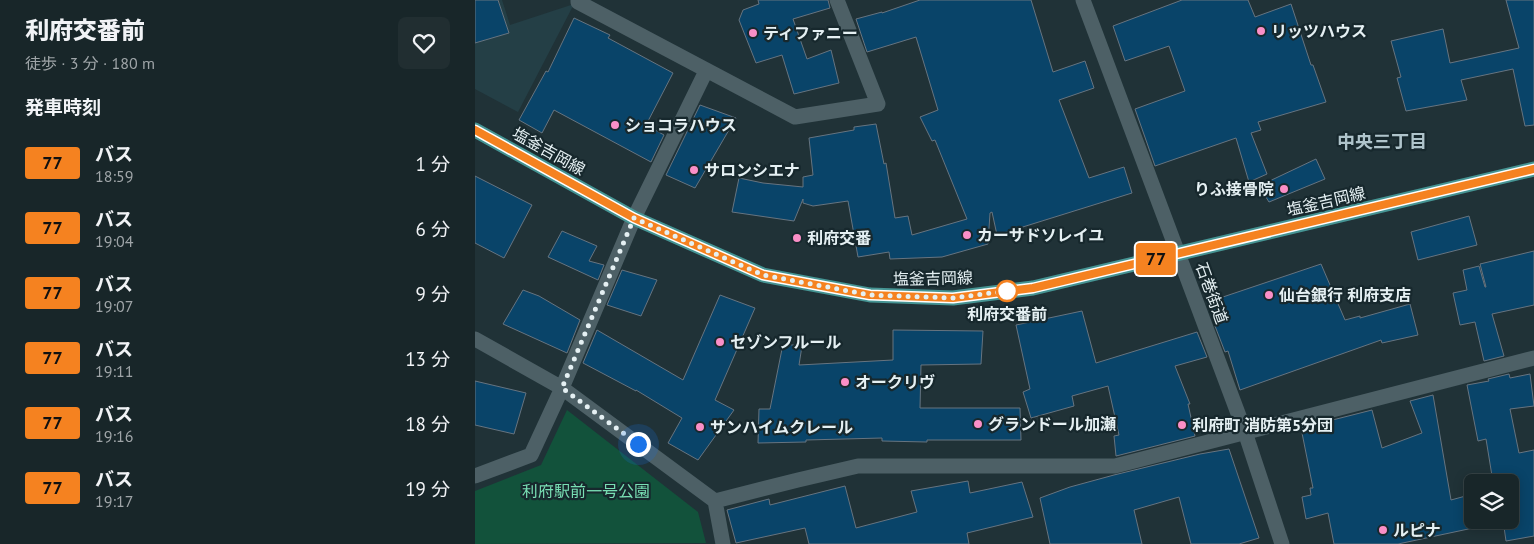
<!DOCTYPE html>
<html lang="ja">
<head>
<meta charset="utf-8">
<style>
  body { margin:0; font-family:"PT Sans","Noto Sans JP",sans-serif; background:#212e31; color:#f1f3f6; height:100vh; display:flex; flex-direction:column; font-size:19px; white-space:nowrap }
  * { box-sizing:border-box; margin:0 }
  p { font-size:16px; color:#9fa5a8 }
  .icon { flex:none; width:28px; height:28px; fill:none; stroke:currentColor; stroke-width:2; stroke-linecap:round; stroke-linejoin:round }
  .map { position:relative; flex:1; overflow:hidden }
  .side { display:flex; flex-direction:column; background:#182629; width:475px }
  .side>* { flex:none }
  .badge { padding:0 10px; border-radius:4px; font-size:18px; line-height:32px }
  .controls { position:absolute; left:989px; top:474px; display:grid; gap:10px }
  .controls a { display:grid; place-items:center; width:55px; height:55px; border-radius:8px; background:#182629; box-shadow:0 2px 12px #0003,0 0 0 1px #364346; font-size:25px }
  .you { position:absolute; width:25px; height:25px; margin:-12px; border:4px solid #fff; border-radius:50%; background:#1a73e8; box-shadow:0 0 0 8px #1a73e833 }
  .map>.badge { position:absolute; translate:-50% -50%; box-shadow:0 0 0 2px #fff }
  h2 { padding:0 25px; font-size:19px; line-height:45px }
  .round { display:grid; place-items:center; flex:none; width:52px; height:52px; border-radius:8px; background:#212e31 }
  .head { display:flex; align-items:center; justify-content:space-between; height:85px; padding:0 25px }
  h1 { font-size:24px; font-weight:800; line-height:38px }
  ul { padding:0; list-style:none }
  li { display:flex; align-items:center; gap:15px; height:65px; padding:0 25px }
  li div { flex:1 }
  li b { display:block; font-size:19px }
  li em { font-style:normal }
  li .badge { min-width:55px; font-weight:700; text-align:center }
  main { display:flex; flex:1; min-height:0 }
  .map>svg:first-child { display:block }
  .built { fill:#243f46 }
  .green { fill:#12523b }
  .building { fill:#094469; stroke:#667480 }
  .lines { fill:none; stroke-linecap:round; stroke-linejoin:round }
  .street { stroke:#4d6066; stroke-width:15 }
  .secondary { stroke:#4d6066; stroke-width:15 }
  .primary { stroke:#459493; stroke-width:15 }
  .line-casing { stroke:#fff; stroke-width:11 }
  .line { stroke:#f58220; stroke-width:8 }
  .walk { stroke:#e5f0f3; stroke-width:5; stroke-dasharray:0 9 }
  .poi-dot { fill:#fa8fc7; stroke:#17282d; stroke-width:2 }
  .stop-dot { fill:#fff; stroke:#f58220; stroke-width:2.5 }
  .labels { text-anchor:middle; stroke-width:4.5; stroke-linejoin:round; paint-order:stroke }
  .poi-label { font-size:16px; font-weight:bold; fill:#e5f0f3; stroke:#17282d; text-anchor:start }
  .street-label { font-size:16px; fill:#e5f0f3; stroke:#17282d }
  .stop-label { font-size:16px; font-weight:bold; fill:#e5f0f3; stroke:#17282d }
  .park-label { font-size:16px; fill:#78deb3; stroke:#17282d }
  .neighbourhood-label { font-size:18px; font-weight:bold; fill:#afc4cb; stroke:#17282d }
</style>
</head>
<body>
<main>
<section class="side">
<div class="head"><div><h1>利府交番前</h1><p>徒歩 · 3 分 · 180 m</p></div><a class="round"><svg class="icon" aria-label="heart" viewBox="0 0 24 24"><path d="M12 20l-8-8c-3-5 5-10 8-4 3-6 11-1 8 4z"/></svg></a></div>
<h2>発車時刻</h2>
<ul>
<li><span class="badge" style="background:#f58220;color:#111">77</span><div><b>バス</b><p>18:59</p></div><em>1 分</em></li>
<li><span class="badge" style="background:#f58220;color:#111">77</span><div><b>バス</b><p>19:04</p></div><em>6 分</em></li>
<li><span class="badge" style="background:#f58220;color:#111">77</span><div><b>バス</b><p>19:07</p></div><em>9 分</em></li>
<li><span class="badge" style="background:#f58220;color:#111">77</span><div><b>バス</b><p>19:11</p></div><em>13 分</em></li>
<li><span class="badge" style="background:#f58220;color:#111">77</span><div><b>バス</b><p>19:16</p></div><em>18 分</em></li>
<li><span class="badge" style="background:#f58220;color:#111">77</span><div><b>バス</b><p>19:17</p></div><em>19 分</em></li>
</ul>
</section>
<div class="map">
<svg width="1059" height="544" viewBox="0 0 1059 544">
  <rect width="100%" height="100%" fill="#203237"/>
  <!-- built -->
  <path class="built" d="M0,0H27L35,25L99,4L43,112L0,89Z"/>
  <!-- green -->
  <path class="green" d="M92,410L223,512L231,543L0,544V491L66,465Z"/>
  <!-- building -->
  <path class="building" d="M0,0H23L34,33L0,43Z
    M283,0H353L355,8L318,19L332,59L356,50L364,83L319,94L307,55L281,63L264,20L268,10L284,4Z
    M445,0H556L578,72L610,61L619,88L584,100L614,178L649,167L657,193L522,235L517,212L515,213L513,244L467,257L415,259L414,252L383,257L373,201L338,206L328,203V199L319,221L257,212L264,178L288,183L328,187V177L338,175L334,138L379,130V127L401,124L409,164L411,163L420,218L433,216L437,235L492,219L460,140L457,141L445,117L463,110L441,37L392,52L381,19L407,12V13Z
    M707,0H773L780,17L816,4L836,65H838L851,102L783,122L786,130L776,133L792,174L774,182L761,138L680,166L672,143L660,109L710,91L694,46L650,61L638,26Z
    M1031,0H1059V125L1050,126L1038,69L986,80L992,100L931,111L922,78L926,77L916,41L968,29L975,63L1044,48Z
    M99,18L135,35L133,38L198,73L171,125L189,135L176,162L79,110L67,133L44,120L71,71L73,72Z
    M225,105L261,118L220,188L191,175Z
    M841,159L850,179L794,202L784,186Z
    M0,176L57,205L29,258L0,243Z
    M994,216L1002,245L943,260L936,232Z
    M87,231L122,246L114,261L129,265L123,280L73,257Z
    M1059,251V305L1017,314L1029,356L1009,361L1000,322L985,325L978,293L992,290L988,270L1004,266L1010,287H1011L1005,264Z
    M846,264L870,320L885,316V318L935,304L943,335L907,343L906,340L765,390L753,351L750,352L740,326L744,325L736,301Z
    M147,270L182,280L166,316L132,305Z
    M48,290L64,296L105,320L92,353L28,324Z
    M245,295L280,308L240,400L259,410L223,460L193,443L207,418L161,390V391L108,363L122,330L208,380Z
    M607,311L621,363L722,332L732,357L700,366L715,404H713L720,436L641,456L639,436L644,435L633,386L597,396L599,406L556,418L548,392L555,389L541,325Z
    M418,330L508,331L506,364L446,365L445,408H545L546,440H452V442L407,441V438L331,440V442L283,443L284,409H295L308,344L327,346L324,365L418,360Z
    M1034,374L1035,378L1055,374L1059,406L1035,409L1044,453L1059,450V536L1031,541L1028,520H1035V482H1018L1011,439L1003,441L992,385L1014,381L1013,379Z
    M0,381L51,393L39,434L0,425Z
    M958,395L976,500L998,494V528L923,544H859L853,513L831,519L827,497L836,495L835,488H838L826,428L897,410L907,448L947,433L935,401Z
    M754,449L784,538L764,544H716L704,497L659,510L667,544H575L565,498L595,487L639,475L725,454Z
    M493,481L495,493L547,482L558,517L492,533L494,544H334L330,528L261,543L252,510L294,499L295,505L370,486L381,528L442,512L436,491Z"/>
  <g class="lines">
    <!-- street -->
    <path class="street" d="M103,0V2L320,117L403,104L362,0
      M231,71L159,218L87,388L240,501
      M0,339L87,388L56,455L0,476
      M248,544L240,501L323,480L383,466H640L1059,358"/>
    <!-- secondary -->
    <path class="secondary" d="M608,0L770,432L807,544"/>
    <!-- primary -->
    <path class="primary" d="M0,130L159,218L288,275L395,295L478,298L558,288L1059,169"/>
  </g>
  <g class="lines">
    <defs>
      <path id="line" d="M0,130L159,218L288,275L395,295L478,298L558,288L1059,169"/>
    </defs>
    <!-- line casing -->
    <use href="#line" class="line-casing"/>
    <!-- line -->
    <use href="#line" class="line"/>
    <!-- walk -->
    <path class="walk" d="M163,444L87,388L159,218L288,275L395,295L478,298L532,291"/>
  </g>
  <!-- markers -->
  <g class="poi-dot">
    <circle cx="786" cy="31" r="5"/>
    <circle cx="278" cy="33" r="5"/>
    <circle cx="140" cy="125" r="5"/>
    <circle cx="219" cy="170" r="5"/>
    <circle cx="809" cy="189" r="5"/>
    <circle cx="492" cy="235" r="5"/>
    <circle cx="322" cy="238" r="5"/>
    <circle cx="794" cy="295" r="5"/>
    <circle cx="245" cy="342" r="5"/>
    <circle cx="370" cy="382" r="5"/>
    <circle cx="503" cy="424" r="5"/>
    <circle cx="707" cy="425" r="5"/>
    <circle cx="225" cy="427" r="5"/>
    <circle cx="908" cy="530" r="5"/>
  </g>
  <circle class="stop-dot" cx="532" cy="291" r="10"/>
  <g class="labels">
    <!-- poi labels -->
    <g class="poi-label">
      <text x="796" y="37">リッツハウス</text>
      <text x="288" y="39">ティファニー</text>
      <text x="150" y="131">ショコラハウス</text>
      <text x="229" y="176">サロンシエナ</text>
      <text x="799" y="195" text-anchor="end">りふ接骨院</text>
      <text x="502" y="241">カーサドソレイユ</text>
      <text x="332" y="244">利府交番</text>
      <text x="804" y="301">仙台銀行 利府支店</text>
      <text x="255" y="348">セゾンフルール</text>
      <text x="380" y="388">オークリヴ</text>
      <text x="513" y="430">グランドール加瀬</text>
      <text x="717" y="431">利府町 消防第5分団</text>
      <text x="235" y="433">サンハイムクレール</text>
      <text x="918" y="536">ルピナ</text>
    </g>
    <!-- street labels -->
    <g class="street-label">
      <text transform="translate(74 151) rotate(29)" y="6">塩釜吉岡線</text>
      <text transform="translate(851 201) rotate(-13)" y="6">塩釜吉岡線</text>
      <text transform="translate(458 278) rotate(-1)" y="6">塩釜吉岡線</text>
      <text transform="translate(737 293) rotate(70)" y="6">石巻街道</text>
    </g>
    <!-- stop labels -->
    <g class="stop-label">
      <text x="532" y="320">利府交番前</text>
    </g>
    <!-- park labels -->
    <g class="park-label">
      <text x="111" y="497">利府駅前一号公園</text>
    </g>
    <!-- neighbourhood labels -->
    <g class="neighbourhood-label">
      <text x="907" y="148">中央三丁目</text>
    </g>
  </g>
</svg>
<div class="controls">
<a><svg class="icon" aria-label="layers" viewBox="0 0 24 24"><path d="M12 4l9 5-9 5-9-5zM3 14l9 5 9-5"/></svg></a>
</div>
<div class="you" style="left:163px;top:444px"></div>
<b class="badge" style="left:681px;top:259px;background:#f58220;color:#111">77</b>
</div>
</main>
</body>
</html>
